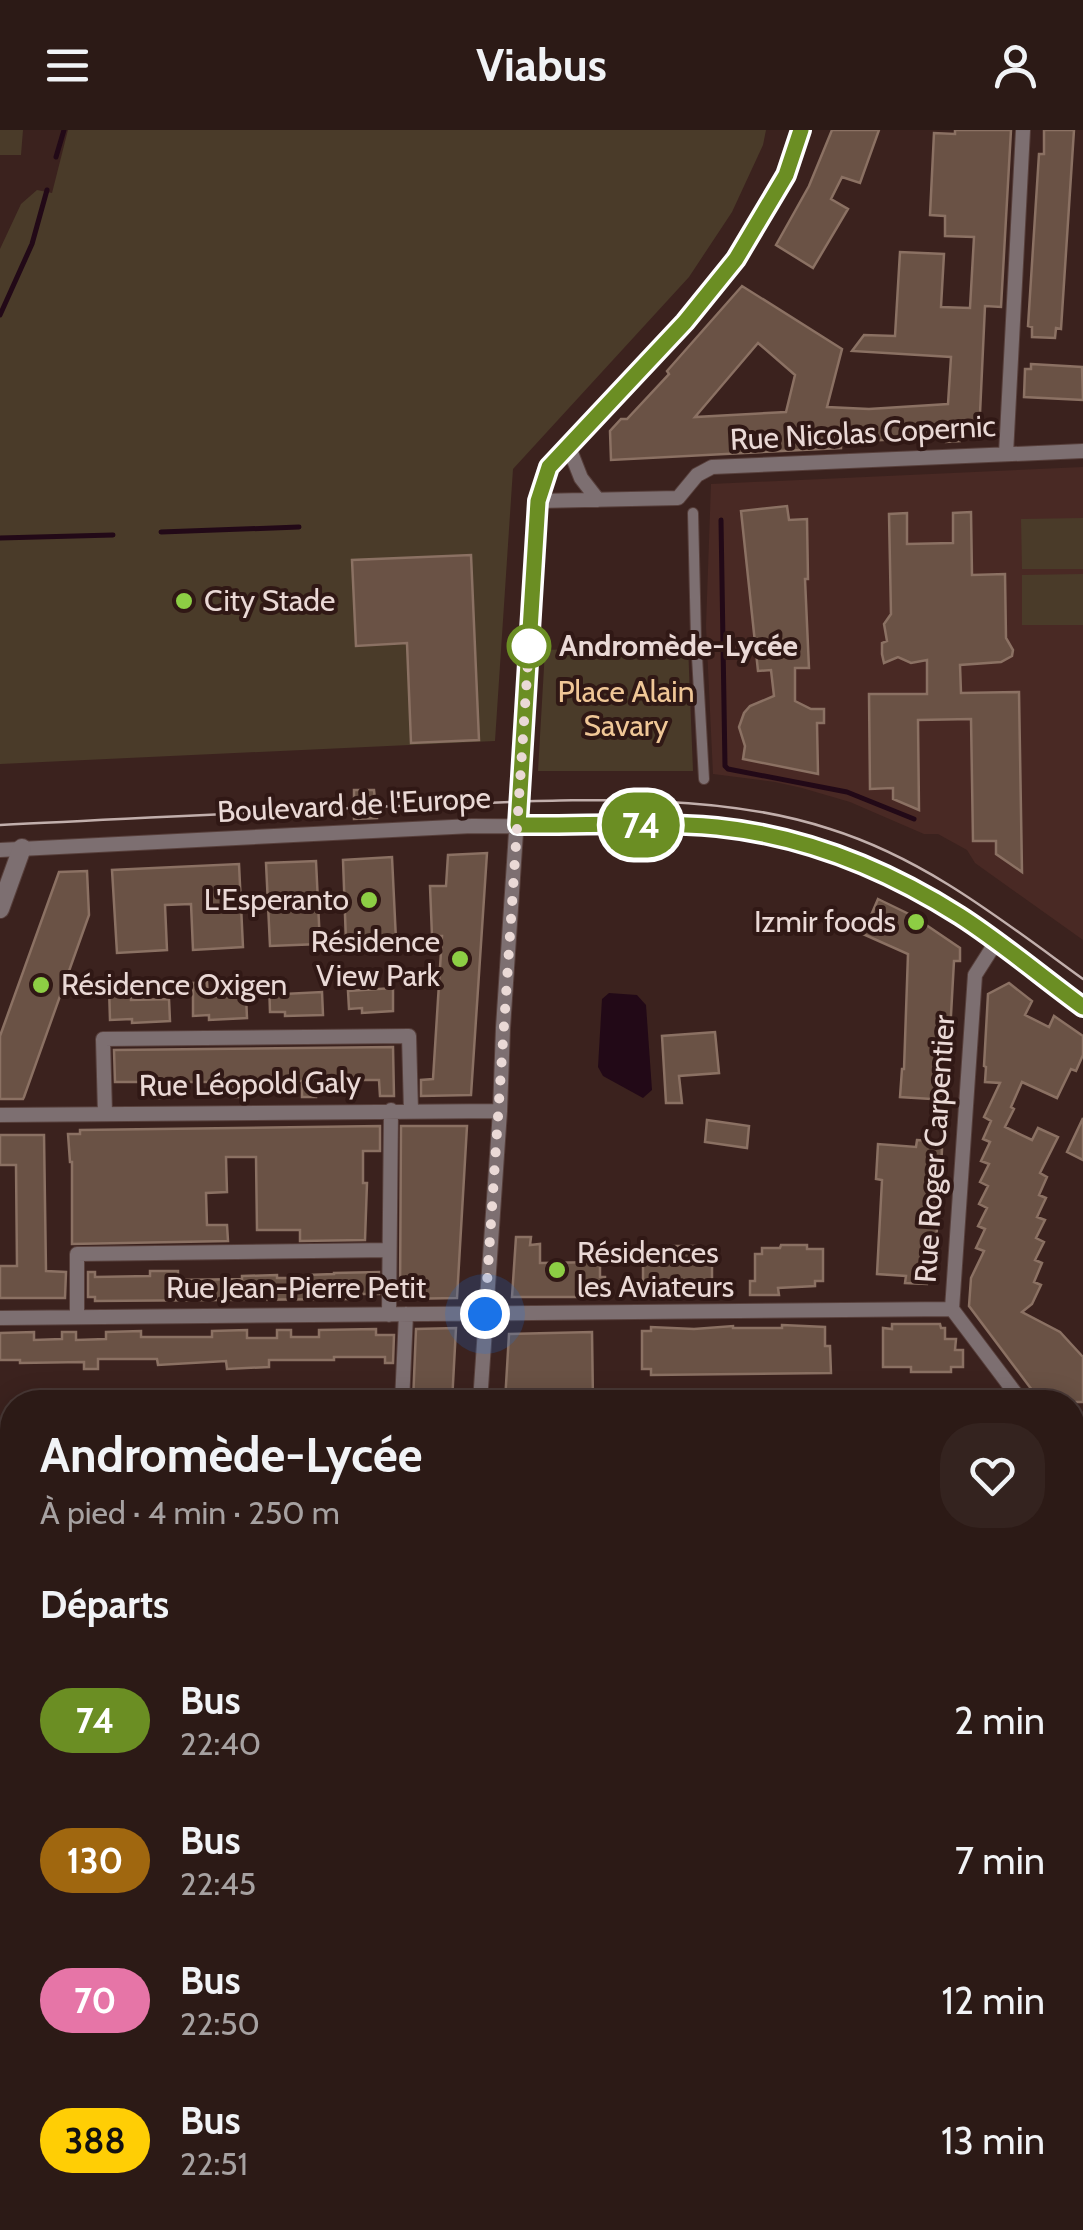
<!DOCTYPE html>
<html lang="fr">
<head>
<meta charset="utf-8">
<style>
  body { margin:0; font-family:Cabin,sans-serif; background:#34231f; color:#f1f3f6; height:100vh; display:flex; flex-direction:column; font-size:38px; white-space:nowrap }
  * { box-sizing:border-box; margin:0 }
  p { font-size:32px; color:#a6a1a1 }
  .icon { flex:none; width:55px; height:55px; fill:none; stroke:currentColor; stroke-width:2; stroke-linecap:round; stroke-linejoin:round }
  .map { position:relative; flex:1; overflow:hidden }
  .details { position:absolute; left:0px; top:1260px; width:1085px; height:840px; display:flex; flex-direction:column; background:#2c1a16; border-radius:40px 40px 0 0; box-shadow:0 5px 25px #0003,0 0 0 2px #483835 }
  .details>* { flex:none }
  .badge { padding:0 20px; border-radius:32px; font-size:35px; line-height:65px }
  .you { position:absolute; width:50px; height:50px; margin:-25px; border:8px solid #fff; border-radius:50%; background:#1a73e8; box-shadow:0 0 0 15px #1a73e833 }
  .map>.badge { position:absolute; translate:-50% -50%; box-shadow:0 0 0 5px #fff }
  h2 { padding:0 40px; font-size:38px; line-height:90px }
  .round { display:grid; place-items:center; flex:none; width:105px; height:105px; border-radius:40px; background:#34231f }
  .headline { display:flex; align-items:center; justify-content:space-between; height:170px; padding:0 40px }
  h1 { font-size:48px; font-weight:800; line-height:75px }
  ul { padding:0; list-style:none }
  li { display:flex; align-items:center; gap:30px; height:140px; padding:0 40px }
  li div { flex:1 }
  li b { display:block; font-size:38px }
  li em { font-style:normal }
  li .badge { min-width:110px; font-weight:700; text-align:center }
  header { display:flex; justify-content:space-between; align-items:center; height:130px; padding:0 40px; background:#2c1a16; font-size:45px; font-weight:800 }
  .map>svg:first-child { display:block }
  .built { fill:#492924 }
  .green { fill:#4a3b29 }
  .water { fill:#220917 }
  .lines { fill:none; stroke-linecap:round; stroke-linejoin:round }
  .stream { stroke:#220917; stroke-width:5 }
  .building { fill:#6a5245; stroke:#8b7163; stroke-width:2.5; fill-rule:evenodd }
  .pedestrian-casing { stroke:#573f3b; stroke-width:12 }
  .minor-casing { stroke:#573f3b; stroke-width:16 }
  .tertiary-casing { stroke:#573f3b; stroke-width:20 }
  .pedestrian { stroke:#7d6f71; stroke-width:10 }
  .minor { stroke:#7d6f71; stroke-width:14 }
  .tertiary { stroke:#7d6f71; stroke-width:18 }
  .tram { stroke:#c2afac; stroke-width:2.5 }
  .line-casing { stroke:#fff; stroke-width:22 }
  .line { stroke:#6b8e23; stroke-width:15 }
  .walk { stroke:#ead9d6; stroke-width:10; stroke-dasharray:0 18 }
  .poi-dot { fill:#8dce44; stroke:#301815; stroke-width:4 }
  .stop-dot { fill:#fff; stroke:#6b8e23; stroke-width:5 }
  .labels { text-anchor:middle; stroke-width:8; stroke-linejoin:round; paint-order:stroke }
  .street-label { font-size:30px; fill:#ead9d6; stroke:#301815 }
  .poi-label { font-size:30px; fill:#ead9d6; stroke:#301815; text-anchor:start }
  .stop-label { font-size:30px; font-weight:bold; fill:#ead9d6; stroke:#301815; text-anchor:start }
  .park-label { font-size:30px; fill:#f0c797; stroke:#301815 }
</style>
</head>
<body>
<header><svg class="icon" aria-label="menu" viewBox="0 0 24 24"><path d="M4 6h16M4 12h16M4 18h16"/></svg>Viabus<svg class="icon" aria-label="person" viewBox="0 0 24 24"><circle cx="12" cy="8" r="4"/><path d="M4 21q1-7 8-7t8 7"/></svg></header>
<div class="map">
<svg width="1083" height="2100" viewBox="0 0 1083 2100">
  <rect width="100%" height="100%" fill="#3b221e"/>
  <!-- built -->
  <path class="built" d="M1083,337V810L975,733L967,720L938,704H924L850,672L802,658L775,652L713,644L706,496L711,354Z
    M1078,1952L1083,1954V2100H899L915,2088H1072L1073,1957Z"/>
  <!-- green -->
  <path class="green" d="M0,0H23L21,25H0Z
    M68,0H766L763,15L732,82L689,147L513,339L495,611L0,634V119L21,74L37,60L52,63Z
    M1083,388V439H1022L1021,389Z
    M1083,444V495H1022V445Z
    M688,515L693,641H538L545,520Z
    M0,1555H12V1697H0Z
    M129,2088H915L899,2100H121Z"/>
  <!-- water -->
  <path class="water" d="M609,863L637,865L646,875L652,960L643,968L603,946L598,937L602,869Z"/>
  <g class="lines">
    <!-- stream -->
    <path class="stream" d="M56,27L64,0
      M0,185L32,114L47,60
      M721,390L725,636L728,639L847,662L914,689
      M161,402L299,397
      M0,408L113,405
      M0,1585H12"/>
  </g>
  <!-- building -->
  <path class="building" d="M832,0H879L860,53L842,47L831,69L848,79L813,138L776,115L809,56Z
    M955,0H1011L1001,177L985,176L979,305H961L960,311L946,312V308L883,310L841,312V318L611,330L610,301L621,289H627L669,244L667,241L742,156L842,219L827,277L869,279L948,274L951,227L852,221L864,205L895,206L900,122L944,124L941,177L970,178L974,107L945,106V86L930,85L934,3L955,4ZM758,213L795,245L786,282L695,287Z
    M1044,0H1074L1061,199L1056,198L1055,208L1032,207V197L1028,196L1039,24H1044Z
    M1031,234L1082,237L1083,270L1024,267L1025,239H1031Z
    M787,376L789,390L807,389L808,449H805L809,538H795V571L811,579H824V593H817L818,644L743,629L745,616L739,597L744,583L750,576L774,566L771,540L758,541L741,381Z
    M971,382L972,445L1005,444L1006,508L1013,520L1012,526L1001,532L960,535L961,563L1019,562L1022,742L996,724V711H973L971,589L918,590L919,680L893,669V658L870,659L869,564H927V530L911,533L898,527L884,533L882,524V513L887,511L884,494L891,484L889,384L907,383V414L953,413V383Z
    M471,425L479,610L411,613L407,513L356,516L352,430Z
    M354,660H374L377,688L354,689Z
    M487,723L471,965L421,966V950L433,949L442,806H432L430,756H446L448,725Z
    M392,727L396,810L346,812L343,730Z
    M316,731L320,814L270,816L266,733Z
    M239,734L243,817L193,820L191,774L165,775L167,820L117,823L112,740Z
    M87,741L89,785L24,967L23,969H0V906L59,742Z
    M878,769L913,786L960,818V831H954L950,903H940L938,933H948L947,970L900,967L902,939H904L908,824L863,804Z
    M284,849V864L322,862L323,885L285,886V882H270L269,850Z
    M207,852L208,867L246,865L247,888L209,890V885L193,886V853Z
    M1009,853L1032,871L1025,885L1049,897L1054,886L1083,906V925L1076,941L1071,939L1057,968L1022,952L1011,977L1014,979L1005,997L1032,1010L1038,998L1058,1007L1040,1043L1047,1047L1039,1065L1046,1068L1037,1087L1045,1090L1036,1108L1044,1112L1035,1130L1042,1133L1034,1152L1041,1155L1032,1174L1022,1182L1060,1202L1083,1227V1272H1041L969,1176L971,1148L984,1121L976,1118L985,1099L978,1096L987,1078L979,1074L988,1056L980,1052L989,1034L981,1031L990,1012L983,1009L991,991L984,987L1000,953L985,952L986,937L984,936L988,864Z
    M131,856V870L169,869L170,891L132,893V889L110,890L109,857Z
    M393,858V881L362,883V878L349,879L348,861Z
    M715,902L719,943L679,946L682,973H666L662,906Z
    M393,917L394,966H380L379,950H316V967H302V951H247V967H233V952H169V968H155V952H115L114,920Z
    M1083,988V1030L1067,1022Z
    M707,990L749,996L747,1018L705,1012Z
    M380,996V1021H363V1053H367L365,1110L300,1111V1100H257L256,1027H226L227,1062L206,1063L207,1095H227L228,1111L72,1114V1032H70L68,1004H80V1000Z
    M401,996H467L457,1168L400,1169Z
    M0,1005H44L46,1141L66,1142L65,1168H0V1136H17L16,1035H0Z
    M917,1010L941,1012L942,1019L939,1084L936,1107H933L931,1122L927,1154L905,1153L906,1146L877,1144L882,1050L876,1049L878,1014L916,1017Z
    M516,1107H531L530,1115L540,1114V1133L600,1132V1147H605V1167H512Z
    M781,1115H807V1119H823V1151H815V1156L778,1158L779,1165H750V1151H755V1124H762V1118H780Z
    M669,1116H696V1120H712V1152H709V1157L667,1158V1166H639V1152H643V1125H651V1119H669Z
    M150,1141H178V1150L242,1149V1146L277,1145V1148H307V1145L334,1144V1143L379,1142V1164H354V1169L95,1171V1167H88V1142H95V1147L150,1146Z
    M892,1194H940L941,1198H945V1209H956L955,1220H963V1237H951V1242H911V1237H883V1198L892,1199Z
    M782,1195L825,1197V1216H830L831,1243L651,1245V1239H642V1201H651V1197L694,1199L733,1196V1198H782Z
    M456,1198L452,1272H413L416,1199Z
    M376,1199V1205H394L393,1233H385V1227H334V1230H269V1237L227,1239L226,1231L158,1235L157,1229H98V1239H84V1232L20,1233V1230H0V1203L34,1202V1210L62,1209V1202H76V1210L106,1209V1202L141,1201V1207H212V1201L247,1200V1208H277V1200H291V1207H319V1200Z
    M592,1202L593,1272H505L509,1204Z"/>
  <g class="lines">
    <defs>
      <path id="pedestrian" d="M693,383L696,509L704,649"/>
      <path id="minor" d="M568,315L581,348L598,370
        M1006,324L1023,0
        M538,371L678,368L697,345L712,337L1083,321
        M0,720L472,696L715,697L787,709L829,721L870,738L962,787L1083,877
        M996,812L975,845L952,1179L1022,1272
        M105,983L103,909L409,906L411,981
        M0,985L500,981
        M389,1185L391,980
        M77,1187V1124L389,1120
        M0,1188L952,1179
        M402,1272L406,1184
        M480,1272L500,981L503,898L538,371L549,337L685,192L736,129L785,45L801,0
        M0,1310H12
        M1072,1317L1083,1311
        M1072,1330L1083,1344
        M0,1389H12
        M1072,1509L1083,1510
        M0,1750H12
        M1072,1833L1083,1835
        M18,2100L19,2088"/>
      <path id="tertiary" d="M0,779L22,718"/>
    </defs>
    <!-- pedestrian casing -->
    <use href="#pedestrian" class="pedestrian-casing"/>
    <!-- minor casing -->
    <use href="#minor" class="minor-casing"/>
    <!-- tertiary casing -->
    <use href="#tertiary" class="tertiary-casing"/>
    <!-- pedestrian -->
    <use href="#pedestrian" class="pedestrian"/>
    <!-- minor -->
    <use href="#minor" class="minor"/>
    <!-- tertiary -->
    <use href="#tertiary" class="tertiary"/>
    <!-- tram -->
    <path class="tram" d="M0,695C151,688 303,679 454,674C575,670 715,661 830,699C926,729 1003,791 1083,849"/>
  </g>
  <g class="lines">
    <defs>
      <path id="line" d="M801,0L786,45L736,129L685,192L549,337L538,371L518,695C583,696 651,691 717,697C804,706 886,739 960,786C1002,813 1042,847 1083,877"/>
    </defs>
    <!-- line casing -->
    <use href="#line" class="line-casing"/>
    <!-- line -->
    <use href="#line" class="line"/>
    <!-- walk -->
    <path class="walk" d="M485,1184L529,516"/>
  </g>
  <!-- markers -->
  <g class="poi-dot">
    <circle cx="184" cy="471" r="10"/>
    <circle cx="369" cy="770" r="10"/>
    <circle cx="916" cy="792" r="10"/>
    <circle cx="460" cy="829" r="10"/>
    <circle cx="41" cy="855" r="10"/>
    <circle cx="557" cy="1140" r="10"/>
  </g>
  <circle class="stop-dot" cx="529" cy="516" r="20"/>
  <g class="labels">
    <!-- street labels -->
    <g class="street-label">
      <text transform="translate(863 303) rotate(-3)" y="10">Rue Nicolas Copernic</text>
      <text transform="translate(354 675) rotate(-3)" y="10">Boulevard de l'Europe</text>
      <text transform="translate(250 954) rotate(-1)" y="10">Rue Léopold Galy</text>
      <text transform="translate(935 1019) rotate(-86)" y="10">Rue Roger Carpentier</text>
      <text x="296" y="1168">Rue Jean-Pierre Petit</text>
    </g>
    <!-- poi labels -->
    <g class="poi-label">
      <text x="204" y="481">City Stade</text>
      <text x="349" y="780" text-anchor="end">L'Esperanto</text>
      <text x="896" y="802" text-anchor="end">Izmir foods</text>
      <text x="440" y="822" text-anchor="end">Résidence<tspan x="440" dy="34">View Park</tspan></text>
      <text x="61" y="865">Résidence Oxigen</text>
      <text x="577" y="1133">Résidences<tspan x="577" dy="34">les Aviateurs</tspan></text>
    </g>
    <!-- stop labels -->
    <g class="stop-label">
      <text x="559" y="526">Andromède-Lycée</text>
    </g>
    <!-- park labels -->
    <g class="park-label">
      <text x="626" y="572">Place Alain<tspan x="626" dy="34">Savary</tspan></text>
    </g>
  </g>
</svg>
<div class="you" style="left:485px;top:1184px"></div>
<b class="badge" style="left:641px;top:695px;background:#6b8e23;color:#fff">74</b>
<section class="details">
<div class="headline"><div><h1>Andromède-Lycée</h1><p>À pied · 4 min · 250 m</p></div><a class="round"><svg class="icon" aria-label="heart" viewBox="0 0 24 24"><path d="M12 20l-8-8c-3-5 5-10 8-4 3-6 11-1 8 4z"/></svg></a></div>
<h2>Départs</h2>
<ul>
<li><span class="badge" style="background:#6b8e23;color:#fff">74</span><div><b>Bus</b><p>22:40</p></div><em>2 min</em></li>
<li><span class="badge" style="background:#a0670f;color:#fff">130</span><div><b>Bus</b><p>22:45</p></div><em>7 min</em></li>
<li><span class="badge" style="background:#e675a7;color:#fff">70</span><div><b>Bus</b><p>22:50</p></div><em>12 min</em></li>
<li><span class="badge" style="background:#ffce05;color:#111">388</span><div><b>Bus</b><p>22:51</p></div><em>13 min</em></li>
</ul>
</section>
</div>
</body>
</html>
